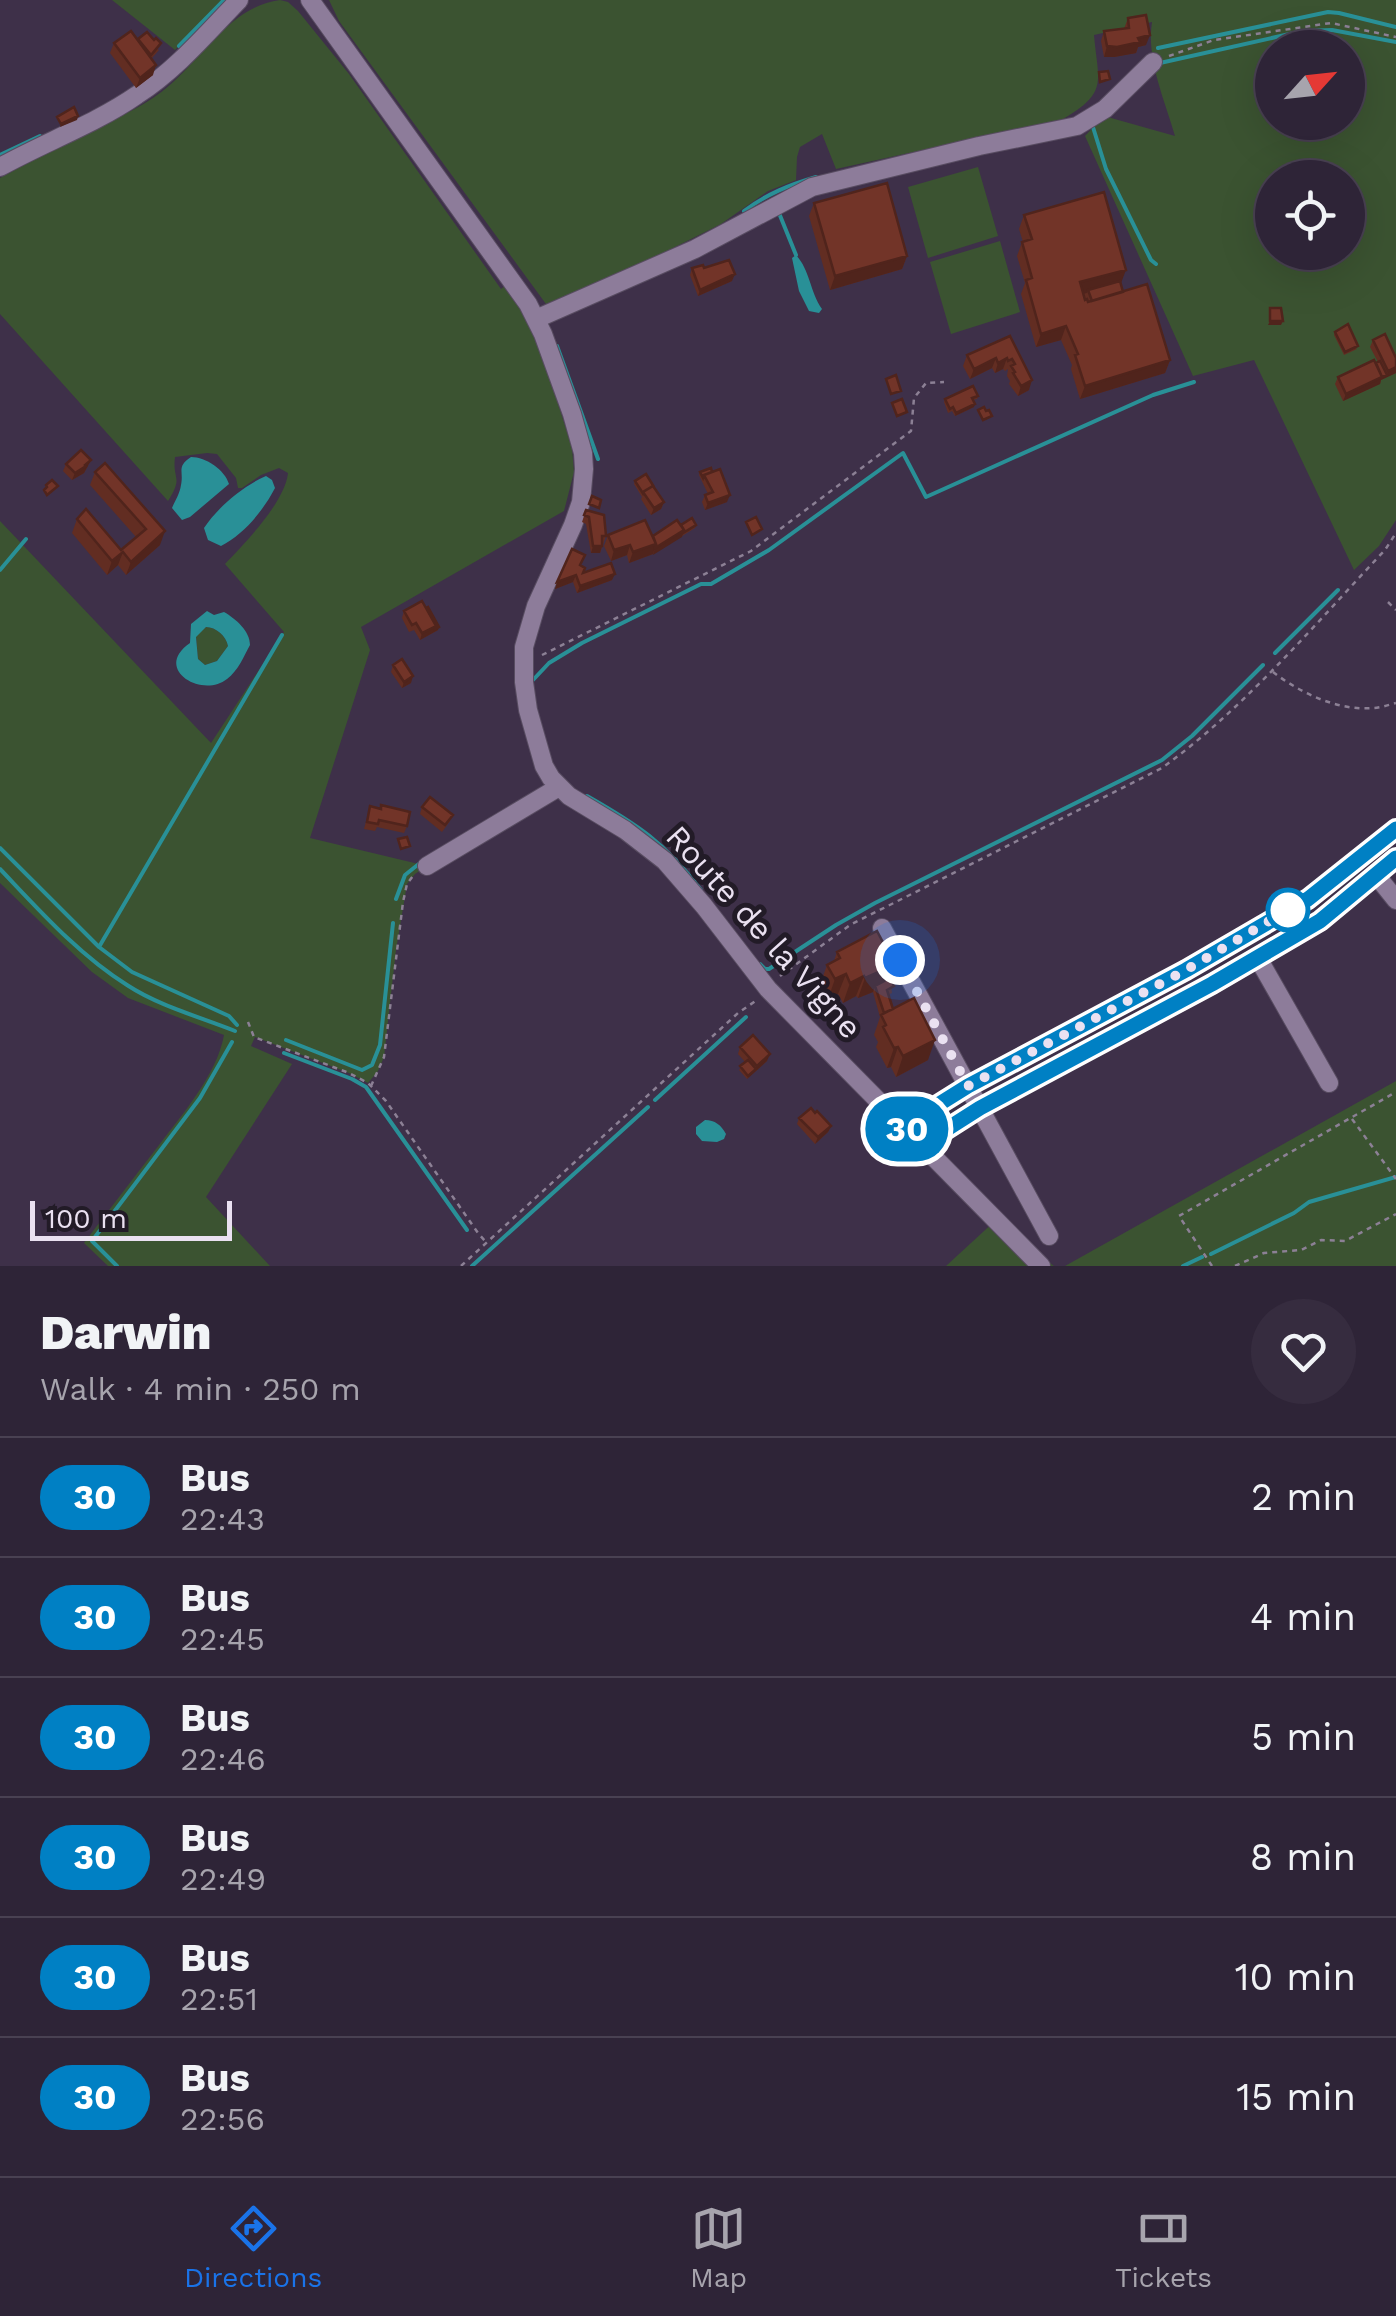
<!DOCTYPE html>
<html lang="en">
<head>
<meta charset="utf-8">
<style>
  body { margin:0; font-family:"Work Sans",sans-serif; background:#362c3f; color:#f1f3f6; height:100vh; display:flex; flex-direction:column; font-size:38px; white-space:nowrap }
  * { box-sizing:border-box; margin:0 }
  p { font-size:32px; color:#a7a4ad }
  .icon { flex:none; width:55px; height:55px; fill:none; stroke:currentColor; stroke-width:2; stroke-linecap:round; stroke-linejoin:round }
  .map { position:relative; height:1266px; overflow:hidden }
  .drawer { display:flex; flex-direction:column; background:#2e2437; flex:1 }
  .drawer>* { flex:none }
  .badge { padding:0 20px; border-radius:32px; font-size:35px; line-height:65px }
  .needle { width:65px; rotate:63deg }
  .tools { position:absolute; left:1255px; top:30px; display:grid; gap:20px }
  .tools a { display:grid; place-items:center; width:110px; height:110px; border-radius:50%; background:#2e2437; box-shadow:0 10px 40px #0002,0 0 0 2px #494152; font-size:50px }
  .scale { position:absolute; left:30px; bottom:25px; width:202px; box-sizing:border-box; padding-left:10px; border:5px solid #eae1f1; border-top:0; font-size:28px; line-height:35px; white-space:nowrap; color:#eae1f1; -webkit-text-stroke:8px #221b27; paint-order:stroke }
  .you { position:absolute; width:50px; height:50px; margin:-25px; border:8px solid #fff; border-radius:50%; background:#1a73e8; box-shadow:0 0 0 15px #1a73e833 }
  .map>.badge { position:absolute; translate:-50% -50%; box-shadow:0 0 0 5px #fff }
  .round { display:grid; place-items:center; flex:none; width:105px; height:105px; border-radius:52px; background:#362c3f }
  .summary { display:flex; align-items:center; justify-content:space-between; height:170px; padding:0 40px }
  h1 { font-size:48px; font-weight:800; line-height:75px }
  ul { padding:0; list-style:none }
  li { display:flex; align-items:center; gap:30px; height:120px; padding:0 40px; border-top:2px solid #494152 }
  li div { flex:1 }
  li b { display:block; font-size:38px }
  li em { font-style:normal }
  li .badge { min-width:110px; font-weight:700; text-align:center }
  .dock { display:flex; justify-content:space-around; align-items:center; height:140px; border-top:2px solid #494152; background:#2e2437; font-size:28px; color:#a7a4ad }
  .dock a { display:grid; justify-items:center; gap:5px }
  .dock .selected { color:#1a73e8 }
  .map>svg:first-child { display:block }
  .green { fill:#3b5331; fill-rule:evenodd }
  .water { fill:#299097; fill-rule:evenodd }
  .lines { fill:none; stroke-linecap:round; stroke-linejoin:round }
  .stream { stroke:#299097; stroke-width:4 }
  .minor-casing { stroke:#584c61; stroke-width:20 }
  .path { stroke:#8c8095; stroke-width:2.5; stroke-dasharray:5 5; stroke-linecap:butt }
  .minor { stroke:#8d7c9a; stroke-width:18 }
  .wall { fill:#622d22 }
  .shaded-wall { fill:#50241c }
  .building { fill:#723428; stroke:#50241c; stroke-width:2.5 }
  .line-casing { stroke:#fff; stroke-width:22 }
  .line { stroke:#0080c4; stroke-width:15 }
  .walk { stroke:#eae1f1; stroke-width:10; stroke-dasharray:0 18 }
  .stop-dot { fill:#fff; stroke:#0080c4; stroke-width:5 }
  .labels { text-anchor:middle; stroke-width:10; stroke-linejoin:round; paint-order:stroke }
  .street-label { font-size:32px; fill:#eae1f1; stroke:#221b27 }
</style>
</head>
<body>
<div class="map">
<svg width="1396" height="1266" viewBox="0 0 1396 1266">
  <rect width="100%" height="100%" fill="#3e3049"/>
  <!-- green -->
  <path class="green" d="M112,0H224L175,50Z
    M280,0L288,2L298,11L349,74L501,289L506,285L527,318L540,346L572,448L574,472L564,511L361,627L370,650L310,838L427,866L415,874L407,884L396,950L384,1057L378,1071L368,1083L349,1073L255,1037L251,1046L292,1064L206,1197L270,1266H108L84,1243C108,1211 132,1180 156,1149C180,1117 217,1075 224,1035L128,998L92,972L0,883V521L211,743L284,632L225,564C245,543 285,502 288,473L279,468L261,475L242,488H238L236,478L217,454L207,453L175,457C172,480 184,476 168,501L0,314V178C30,162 60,146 90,131C118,117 148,105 171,84C205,54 232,6 280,0Z
    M329,0H1396V520L1379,546L1354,570L1254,360L1193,376L1085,136L1104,116L1175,136C1165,101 1146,59 1152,22L1094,35C1098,82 1109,92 1063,119L836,169L822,134L800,147L797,157L796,180L768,191L721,224L643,263L546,304L339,21ZM1272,48H1348V122H1272ZM1272,178H1348V252H1272Z
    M978,167L998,236L928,258L908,187Z
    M1000,241L1020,312L951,334L930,262Z
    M206,627C216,627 226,636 228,646L217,661L205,665L198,659L196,636Z
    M1396,1081V1266H1065Z
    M996,1220L1054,1266H946Z"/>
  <!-- water -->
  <path class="water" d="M796,255C810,270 810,292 822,309L819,313L809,311L799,291L792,258Z
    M191,457C206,457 225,470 229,484L190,517L182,520L172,508C175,501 180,493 181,485C184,471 176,467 191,457Z
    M266,476L272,480L275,488C263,511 244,534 221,546L208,540L204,528C218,507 243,486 266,476Z
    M207,611L214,615L224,612C236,619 250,631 250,645C244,656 238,671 227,679C202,699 152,669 190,643L191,624ZM206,627C216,627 226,636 228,646L217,661L205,665L198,659L196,637Z
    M705,1120C715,1120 721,1125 726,1134L724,1139L717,1142L702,1141L696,1134V1127Z"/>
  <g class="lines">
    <!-- stream -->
    <path class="stream" d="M179,46L224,0
      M1158,48L1328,12L1339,13L1396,27
      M1160,63L1303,31L1332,30L1396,42
      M1092,124L1106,169L1151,260L1156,264
      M0,155L40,136
      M744,211C767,194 789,185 816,177
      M779,213L796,255
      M557,346L598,459
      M0,570L26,539
      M1275,653L1338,590
      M533,680L549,663L582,643L701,584H711L769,550L903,453L926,497L1153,395L1194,382
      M587,796C638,825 664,842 701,890
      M0,848L99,947L132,972L229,1016L237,1025
      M0,869C39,910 79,955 127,985C159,1006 200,1017 235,1031
      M396,899L405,875L420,863
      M99,947L282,635
      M760,964L765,969H769L836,925L875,903L1162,760L1192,736L1263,665
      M286,1040L362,1070L372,1065L380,1045L393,923
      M284,1053L352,1079L366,1087L467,1230
      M655,1100L746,1017
      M1211,1254L1294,1213L1309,1202L1396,1177
      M117,1266L92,1241L200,1098L232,1042
      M472,1266L648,1107
      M1183,1266L1202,1257"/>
    <defs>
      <path id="minor" d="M310,0L528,304L543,334L572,414L583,453L584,469L581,502L573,525L536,606L524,647V682L528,710L544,766L551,778L569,796L625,830L665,861L704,906L768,989L1041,1266
        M0,167C45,142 95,124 137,95C176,70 207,33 239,0
        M536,319L695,249L812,187L979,146L1077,126L1105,109L1153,62
        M427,866L559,787
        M1376,875L1396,900
        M882,928L1049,1236
        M1258,958L1329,1083
        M904,1126L969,1087L1186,970L1308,899L1396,829
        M925,1147L951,1125L980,1108L1212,985L1321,921L1396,858"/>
    </defs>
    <!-- minor casing -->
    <use href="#minor" class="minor-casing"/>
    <!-- path -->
    <path class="path" d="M1169,56L1214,40L1331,23L1396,37
      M1388,602L1396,610
      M542,655L751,551L911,431L914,398L926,383L944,382
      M1273,672C1299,692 1337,711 1372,708C1380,708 1388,705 1396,703
      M780,976L850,925L1162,768C1246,707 1314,625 1385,550L1396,533
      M248,1022L254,1037L349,1073L368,1083L386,1101L478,1233L486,1242
      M371,1086L384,1057L403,902L407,884L413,876
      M1352,1119L1396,1179
      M461,1266L738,1013L757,1000
      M1212,1266L1179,1216L1396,1092
      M1235,1266L1264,1253L1301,1250L1321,1240L1345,1241L1396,1214"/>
    <!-- minor -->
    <use href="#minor" class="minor"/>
  </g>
  <!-- wall -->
  <path class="wall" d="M1128,18L1146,45L1138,47L1136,53L1114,57H1104L1101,41L1104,31L1124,29Z
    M138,40L159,50L152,58L153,75L136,88L110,53L114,43Z
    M814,203L907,256L902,269L830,290L809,216Z
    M1024,215L1121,283L1123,292L1170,360L1165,373L1080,399L1071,369L1072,365L1061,340L1036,347L1021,294L1025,283L1017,256L1022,242H1023L1019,229Z
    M692,268H704L732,281L698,296L690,275Z
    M1335,332L1357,349L1344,355L1334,335Z
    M1010,336L1029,390L1018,396L1009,384L1010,381L1007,376L1008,369L1005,371L1003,369L995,373L992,368L970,379L963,366L967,355Z
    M1373,340L1396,373L1381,380L1380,384L1343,401L1335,384L1338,377L1378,362L1370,347Z
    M978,396L977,399L973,400L974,407L955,416L952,411L948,413L944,402L945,399Z
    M91,460L84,473L72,480L63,471L66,464Z
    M95,472L160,545L126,575L118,565L107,575L72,533L77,519L121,550L136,537L90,485Z
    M700,472L727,502L705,510L702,502L705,495L708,494L699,475Z
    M635,481L664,502L661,509L651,515L641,499L642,497L634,484Z
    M586,510L606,536L600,553H591L586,524L582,522Z
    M681,525H696L695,528L653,554L629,563L627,555L611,561L604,546L608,535L653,536Z
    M580,565L583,573L612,580L577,593L573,582L555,589Z
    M404,611L438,630L420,640L414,630L409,632L402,618Z
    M393,665L411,683L402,688L391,672Z
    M370,806L407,826L404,833L377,827L375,831L364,829Z
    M422,807L450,821L442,832L420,814Z
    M837,952L895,965L890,978L892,993L888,995L893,1009L928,1060L896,1077L891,1067L887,1068L876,1047L878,1042L874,1035L880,1017L873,992L858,998L856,996L843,1003L838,994L828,999L820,985L827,965L834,961Z
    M740,1047L767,1061L747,1079L739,1070L745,1062L738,1054Z
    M815,1113L831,1126L828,1132L815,1144L797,1124L799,1118Z"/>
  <!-- shaded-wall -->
  <path class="shaded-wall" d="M1150,35L1146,45L1138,47L1136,53L1114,57H1104L1107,46Z
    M156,65L153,75L136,88L140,78Z
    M78,116L77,120L60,127L61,124Z
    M907,256L902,269L830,290L835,276Z
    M1126,270L1121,283L1088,290L1087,293L1075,296L1080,282Z
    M735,274L732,281L698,296L700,290Z
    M1270,321H1283L1281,325H1268Z
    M1066,326L1061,340L1036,347L1041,334Z
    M996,358L992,368L970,379L974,369Z
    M1007,358L1003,369L995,373L998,363Z
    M1170,360L1165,373L1080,399L1085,386Z
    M1396,367V373L1381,380L1380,384L1343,401L1346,394L1387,375L1388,371Z
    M1032,380L1029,390L1018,396L1021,386Z
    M975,404L974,407L955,416L956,413Z
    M91,460L84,473L72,480L75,473Z
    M730,495L727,502L705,510L708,503Z
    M664,502L661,509L651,515L654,508Z
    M684,530L682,537L653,555L655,548Z
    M165,531L160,545L126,575L131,562Z
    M656,544L653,554L629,563L633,552Z
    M630,545L627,555L611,561L614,550Z
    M593,546H602L600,553H591Z
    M123,552L118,565L107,575L112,561Z
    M615,574L612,580L577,593L580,586Z
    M576,575L573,582L555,589L557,582Z
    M436,626L439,627L438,630L420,640L422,633Z
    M413,676L411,683L402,688L404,682Z
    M895,965L888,985L875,986L873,992L858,998L865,978Z
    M846,974L838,994L828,999L835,979Z
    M864,976L856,996L843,1003L850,983Z
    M935,1040L928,1060L896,1077L903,1056Z
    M898,1047L891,1067L887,1068L894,1048Z
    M770,1054L767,1061L747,1079L757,1066Z
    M831,1126L828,1132L815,1144L818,1137Z"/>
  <!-- building -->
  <path class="building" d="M1146,15L1150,35L1138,38L1140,42L1117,47L1107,46L1104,31L1129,28L1128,18Z
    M131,31L156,65L140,78L114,43Z
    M147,32L154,40L156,38L161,43L151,55L138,39Z
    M1108,71L1110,79L1100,82L1099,72Z
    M74,107L78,116L61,124L57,117Z
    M887,183L907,256L835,276L814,203Z
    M1104,192L1126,270L1080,282L1085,300L1087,299L1088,302L1147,284L1170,360L1085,386L1075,355L1078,354L1066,326L1041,334L1026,280L1032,278L1022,242L1032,239L1024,215Z
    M729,260L735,274L700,290L692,268L703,265L704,268Z
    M1120,281L1123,292L1092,301L1088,290Z
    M1270,308H1281L1283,321H1270Z
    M1348,324L1358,346L1345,352L1335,332Z
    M1385,334L1396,358V367L1388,371L1373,340Z
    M1010,336L1032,380L1021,386L1013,373L1015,372L1011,366L1015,364L1012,359L1008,361L1007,358L998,363L996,358L974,369L967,355Z
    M1374,360L1382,377L1346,394L1338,377Z
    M1380,361L1387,375L1382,377L1376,363Z
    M896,375L901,391L891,394L886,379Z
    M973,386L978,396L972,398L975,404L956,413L953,407L950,409L945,399Z
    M902,399L907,412L897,416L892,403Z
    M984,407L986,411L989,410L992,416L983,420L978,410Z
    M81,450L91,460L85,465L86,466L75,473L66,464Z
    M105,463L165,531L131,562L123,552L112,561L77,519L86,509L121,550L146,529L95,472Z
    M711,468L712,472L704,475L703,478L700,472Z
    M720,469L730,495L708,503L705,495L713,492L704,475Z
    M646,474L654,487L653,486L643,492L644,495L635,481Z
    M52,480L58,486L47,495L44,490L47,487L46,485Z
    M653,486L664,502L654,508L643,492Z
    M592,496L601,500L599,508L589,504Z
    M586,510L604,515L606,536H602V546H593L589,517L584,515Z
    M756,517L762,529L752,535L746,522Z
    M692,518L696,525L683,533L684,530L681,525Z
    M645,520L656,544L633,552L630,545L614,550L608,535Z
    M677,520L684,530L655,548L656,544L653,536Z
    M572,549L585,555L580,565L585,568L583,573L611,563L615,574L580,586L576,575L557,582Z
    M422,601L436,626L422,633L416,623L412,625L404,611Z
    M428,607L439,627L435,629L436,626L426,608Z
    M402,659L413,676L404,682L393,665Z
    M430,797L453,815L445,825L422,807Z
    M381,805L410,812L407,826L379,820L378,824L367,822L370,806L381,809Z
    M407,837L410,846L401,849L398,839Z
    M877,931L895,965L865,978L864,976L850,983L846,974L835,979L827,965L840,958L837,952Z
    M890,978L894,986L887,990L893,1009L884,1013L875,986Z
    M914,998L935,1040L903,1056L898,1047L894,1048L883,1027L886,1025L881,1015Z
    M753,1035L770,1054L757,1066L740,1047Z
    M748,1060L756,1069L748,1076L740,1066Z
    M811,1108L815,1113L817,1111L831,1126L818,1137L799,1118Z"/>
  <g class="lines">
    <defs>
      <path id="line" d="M1396,829L1308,899L1186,970L968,1086L904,1126L925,1148L936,1136L980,1108L1212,984L1320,921L1396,858"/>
    </defs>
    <!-- line casing -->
    <use href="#line" class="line-casing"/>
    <!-- line -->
    <use href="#line" class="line"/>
    <!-- walk -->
    <path class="walk" d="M900,960L968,1086L1186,970L1288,910"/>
  </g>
  <!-- markers -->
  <circle class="stop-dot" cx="1288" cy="910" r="20"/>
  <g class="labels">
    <!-- street labels -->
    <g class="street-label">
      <text transform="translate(764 932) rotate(48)" y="11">Route de la Vigne</text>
    </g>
  </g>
</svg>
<div class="tools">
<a><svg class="needle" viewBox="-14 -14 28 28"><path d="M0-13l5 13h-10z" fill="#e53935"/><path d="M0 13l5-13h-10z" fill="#a7a4ad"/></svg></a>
<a><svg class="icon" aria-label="locate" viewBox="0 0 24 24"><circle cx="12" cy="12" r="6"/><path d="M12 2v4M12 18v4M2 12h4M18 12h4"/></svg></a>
</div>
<div class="scale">100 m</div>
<div class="you" style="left:900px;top:960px"></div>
<b class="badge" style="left:907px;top:1129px;background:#0080c4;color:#fff">30</b>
</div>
<section class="drawer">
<div class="summary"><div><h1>Darwin</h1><p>Walk · 4 min · 250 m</p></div><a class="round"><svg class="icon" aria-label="heart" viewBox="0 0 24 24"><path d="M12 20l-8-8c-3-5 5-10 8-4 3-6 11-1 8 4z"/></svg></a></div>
<ul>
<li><span class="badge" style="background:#0080c4;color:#fff">30</span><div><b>Bus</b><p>22:43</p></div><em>2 min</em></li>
<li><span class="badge" style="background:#0080c4;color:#fff">30</span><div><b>Bus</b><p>22:45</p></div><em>4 min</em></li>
<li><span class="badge" style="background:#0080c4;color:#fff">30</span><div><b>Bus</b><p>22:46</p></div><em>5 min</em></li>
<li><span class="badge" style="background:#0080c4;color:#fff">30</span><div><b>Bus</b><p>22:49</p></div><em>8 min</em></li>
<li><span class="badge" style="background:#0080c4;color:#fff">30</span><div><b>Bus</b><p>22:51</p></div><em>10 min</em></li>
<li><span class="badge" style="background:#0080c4;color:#fff">30</span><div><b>Bus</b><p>22:56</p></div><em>15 min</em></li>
</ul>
</section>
<nav class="dock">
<a class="selected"><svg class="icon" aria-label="directions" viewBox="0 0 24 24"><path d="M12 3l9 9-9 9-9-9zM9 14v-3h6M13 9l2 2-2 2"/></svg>Directions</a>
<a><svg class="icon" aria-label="map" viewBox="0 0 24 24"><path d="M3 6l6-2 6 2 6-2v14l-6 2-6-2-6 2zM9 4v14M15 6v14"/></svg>Map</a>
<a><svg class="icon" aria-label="tickets" viewBox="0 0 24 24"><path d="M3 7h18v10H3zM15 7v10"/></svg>Tickets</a>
</nav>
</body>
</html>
